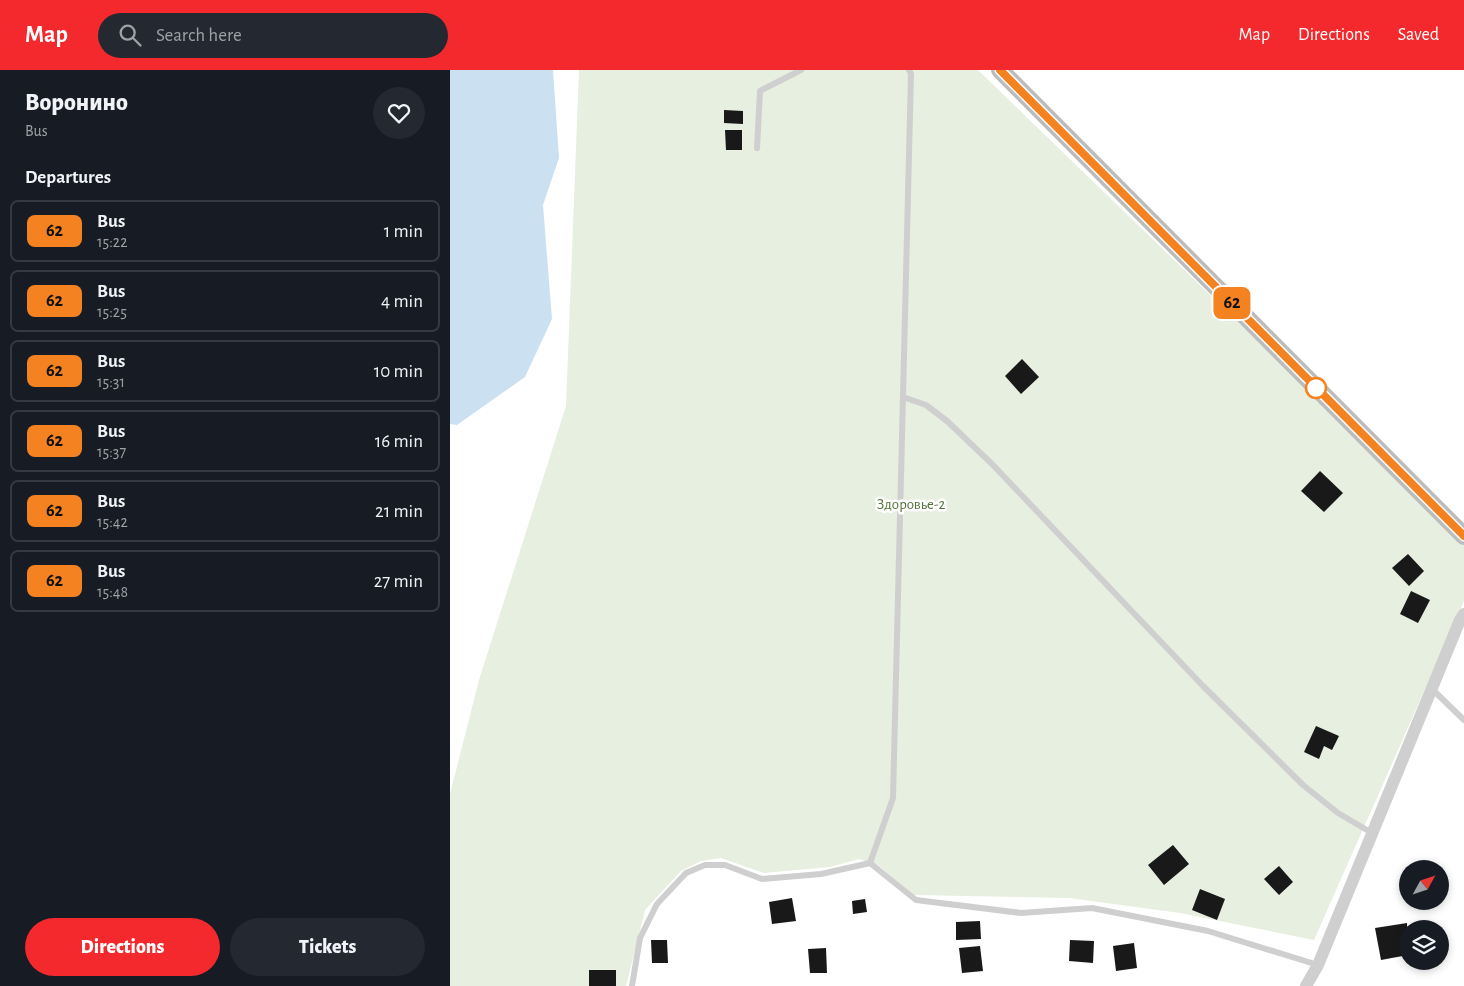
<!DOCTYPE html>
<html lang="en">
<head>
<meta charset="utf-8">
<style>
  body { margin:0; font-family:"Alegreya Sans",sans-serif; background:#242831; color:#f1f3f6; height:100vh; display:flex; flex-direction:column; font-size:19px; white-space:nowrap }
  * { box-sizing:border-box; margin:0 }
  p { font-size:16px; color:#9ea1a6 }
  .icon { flex:none; width:28px; height:28px; fill:none; stroke:currentColor; stroke-width:2; stroke-linecap:round; stroke-linejoin:round }
  .map { position:relative; flex:1; overflow:hidden }
  .sheet { display:flex; flex-direction:column; background:#171b24; width:450px }
  .sheet>* { flex:none }
  .badge { padding:0 10px; border-radius:8px; font-size:18px; line-height:32px }
  .needle { width:32px; rotate:50deg }
  .fabs { position:absolute; left:949px; top:790px; display:grid; gap:10px }
  .fabs a { display:grid; place-items:center; width:50px; height:50px; border-radius:50%; background:#171b24; box-shadow:0 2px 8px #0003; font-size:25px }
  .map>.badge { position:absolute; translate:-50% -50%; box-shadow:0 0 0 2px #fff }
  h2 { padding:0 25px; font-size:19px; line-height:45px }
  .round { display:grid; place-items:center; flex:none; width:52px; height:52px; border-radius:26px; background:#242831 }
  .overview { display:flex; align-items:center; justify-content:space-between; height:85px; padding:0 25px }
  h1 { font-size:24px; font-weight:800; line-height:38px }
  .primary-button { display:flex; gap:10px; margin-top:auto; padding:10px 25px }
  .primary-button a { flex:1; height:58px; border-radius:30px; background:#f4292d; color:#fff; font-size:20px; font-weight:800; line-height:58px; text-align:center }
  .primary-button a+a { background:#242831; color:#f1f3f6 }
  ul { padding:0; list-style:none }
  li { display:flex; align-items:center; gap:15px; height:62px; margin:0 10px 8px; padding:0 15px; border:2px solid #363941; border-radius:8px }
  li div { flex:1 }
  li b { display:block; font-size:19px }
  li em { font-style:normal }
  li .badge { min-width:55px; font-weight:700; text-align:center }
  header { display:flex; align-items:center; gap:30px; box-sizing:border-box; height:70px; padding:0 25px; background:#f4292d; color:#fff }
  header strong { font-size:24px }
  nav { display:flex; gap:28px; margin-inline-start:auto; font-size:18px }
  .search { width:350px; height:45px; background:#242831; display:flex; align-items:center; gap:12px; box-sizing:border-box; padding:0 18px; border-radius:28px; color:#9ea1a6; font-size:19px }
  main { display:flex; flex:1; min-height:0 }
  .map>svg:first-child { display:block }
  .green { fill:#e7efe0 }
  .water { fill:#cbe0f0 }
  .building { fill:#191919 }
  .lines { fill:none; stroke-linecap:round; stroke-linejoin:round }
  .lane { stroke:#cfcfcf; stroke-width:6 }
  .street { stroke:#cfcfcf; stroke-width:12 }
  .secondary { stroke:#bcbcbc; stroke-width:18 }
  .line-casing { stroke:#fff; stroke-width:11 }
  .line { stroke:#f58220; stroke-width:8 }
  .stop-dot { fill:#fff; stroke:#f58220; stroke-width:2.5 }
  .labels { text-anchor:middle; stroke-width:5; stroke-linejoin:round; paint-order:stroke }
  .park-label { font-size:15px; fill:#52733a; stroke:#fff }
</style>
</head>
<body>
<header>
<strong>Map</strong>
<div class="search"><svg class="icon" aria-label="search" viewBox="0 0 24 24"><circle cx="10" cy="10" r="6"/><path d="M15 15l6 6"/></svg>Search here</div>
<nav><a>Map</a><a>Directions</a><a>Saved</a></nav>
</header>
<main>
<section class="sheet">
<div class="overview"><div><h1>Воронино</h1><p>Bus</p></div><a class="round"><svg class="icon" aria-label="heart" viewBox="0 0 24 24"><path d="M12 20l-8-8c-3-5 5-10 8-4 3-6 11-1 8 4z"/></svg></a></div>
<h2>Departures</h2>
<ul>
<li><span class="badge" style="background:#f58220;color:#111">62</span><div><b>Bus</b><p>15:22</p></div><em>1 min</em></li>
<li><span class="badge" style="background:#f58220;color:#111">62</span><div><b>Bus</b><p>15:25</p></div><em>4 min</em></li>
<li><span class="badge" style="background:#f58220;color:#111">62</span><div><b>Bus</b><p>15:31</p></div><em>10 min</em></li>
<li><span class="badge" style="background:#f58220;color:#111">62</span><div><b>Bus</b><p>15:37</p></div><em>16 min</em></li>
<li><span class="badge" style="background:#f58220;color:#111">62</span><div><b>Bus</b><p>15:42</p></div><em>21 min</em></li>
<li><span class="badge" style="background:#f58220;color:#111">62</span><div><b>Bus</b><p>15:48</p></div><em>27 min</em></li>
</ul>
<div class="primary-button"><a>Directions</a><a>Tickets</a></div>
</section>
<div class="map">
<svg width="1014" height="916" viewBox="0 0 1014 916">
  <rect width="100%" height="100%" fill="#fff"/>
  <!-- green -->
  <path class="green" d="M129,0H528L1014,471V531L864,870L730,843L619,828L464,825L428,795L409,789L380,797L314,803L271,788L251,791L231,801L195,840L176,916H0V724L29,610L116,336Z"/>
  <!-- water -->
  <path class="water" d="M0,0H103L109,88L93,135L102,249L75,307L7,355L0,354Z"/>
  <!-- building -->
  <path class="building" d="M274,40L293,41V54L274,53Z
    M275,60H292V80H276Z
    M572,289L589,307L571,324L555,306Z
    M870,401L893,423L874,442L851,421Z
    M958,484L974,501L959,516L942,498Z
    M961,521L980,530L968,553L950,544Z
    M866,656L889,666L882,680L874,676L869,689L854,682Z
    M723,775L739,794L714,815L698,795Z
    M829,796L843,812L829,825L814,809Z
    M750,819L775,829L767,850L742,840Z
    M342,828L346,851L322,854L319,832Z
    M415,829L417,842L403,844L402,831Z
    M530,851L531,869L506,870V852Z
    M957,853L958,885L931,890L925,858Z
    M201,870H217L218,893H202Z
    M620,870L644,871L643,893L619,891Z
    M684,873L687,898L666,901L663,876Z
    M530,876L533,901L512,903L509,878Z
    M376,878L377,903H360L358,879Z
    M139,900H166V916H139Z"/>
  <g class="lines">
    <!-- lane -->
    <path class="lane" d="M307,78L310,21L351,0
      M453,327L476,335L497,351L542,394L753,616L853,715L888,743L922,763
      M981,618L1014,650
      M420,793L443,728L461,4L459,0
      M182,916L190,868L207,834L236,803L255,795H275L312,809L371,804L420,793L466,830L571,843L642,838L758,861L868,895"/>
    <!-- street -->
    <path class="street" d="M856,916L868,895L1010,550L1014,544"/>
    <!-- secondary -->
    <path class="secondary" d="M550,0L1014,466"/>
  </g>
  <g class="lines">
    <defs>
      <path id="line" d="M550,0L1014,466"/>
    </defs>
    <!-- line casing -->
    <use href="#line" class="line-casing"/>
    <!-- line -->
    <use href="#line" class="line"/>
  </g>
  <!-- markers -->
  <circle class="stop-dot" cx="866" cy="318" r="10"/>
  <g class="labels">
    <!-- park labels -->
    <g class="park-label">
      <text x="461" y="439">Здоровье-2</text>
    </g>
  </g>
</svg>
<div class="fabs">
<a><svg class="needle" viewBox="-14 -14 28 28"><path d="M0-13l5 13h-10z" fill="#e53935"/><path d="M0 13l5-13h-10z" fill="#9ea1a6"/></svg></a>
<a><svg class="icon" aria-label="layers" viewBox="0 0 24 24"><path d="M12 4l9 5-9 5-9-5zM3 14l9 5 9-5"/></svg></a>
</div>
<b class="badge" style="left:782px;top:233px;background:#f58220;color:#111">62</b>
</div>
</main>
</body>
</html>
